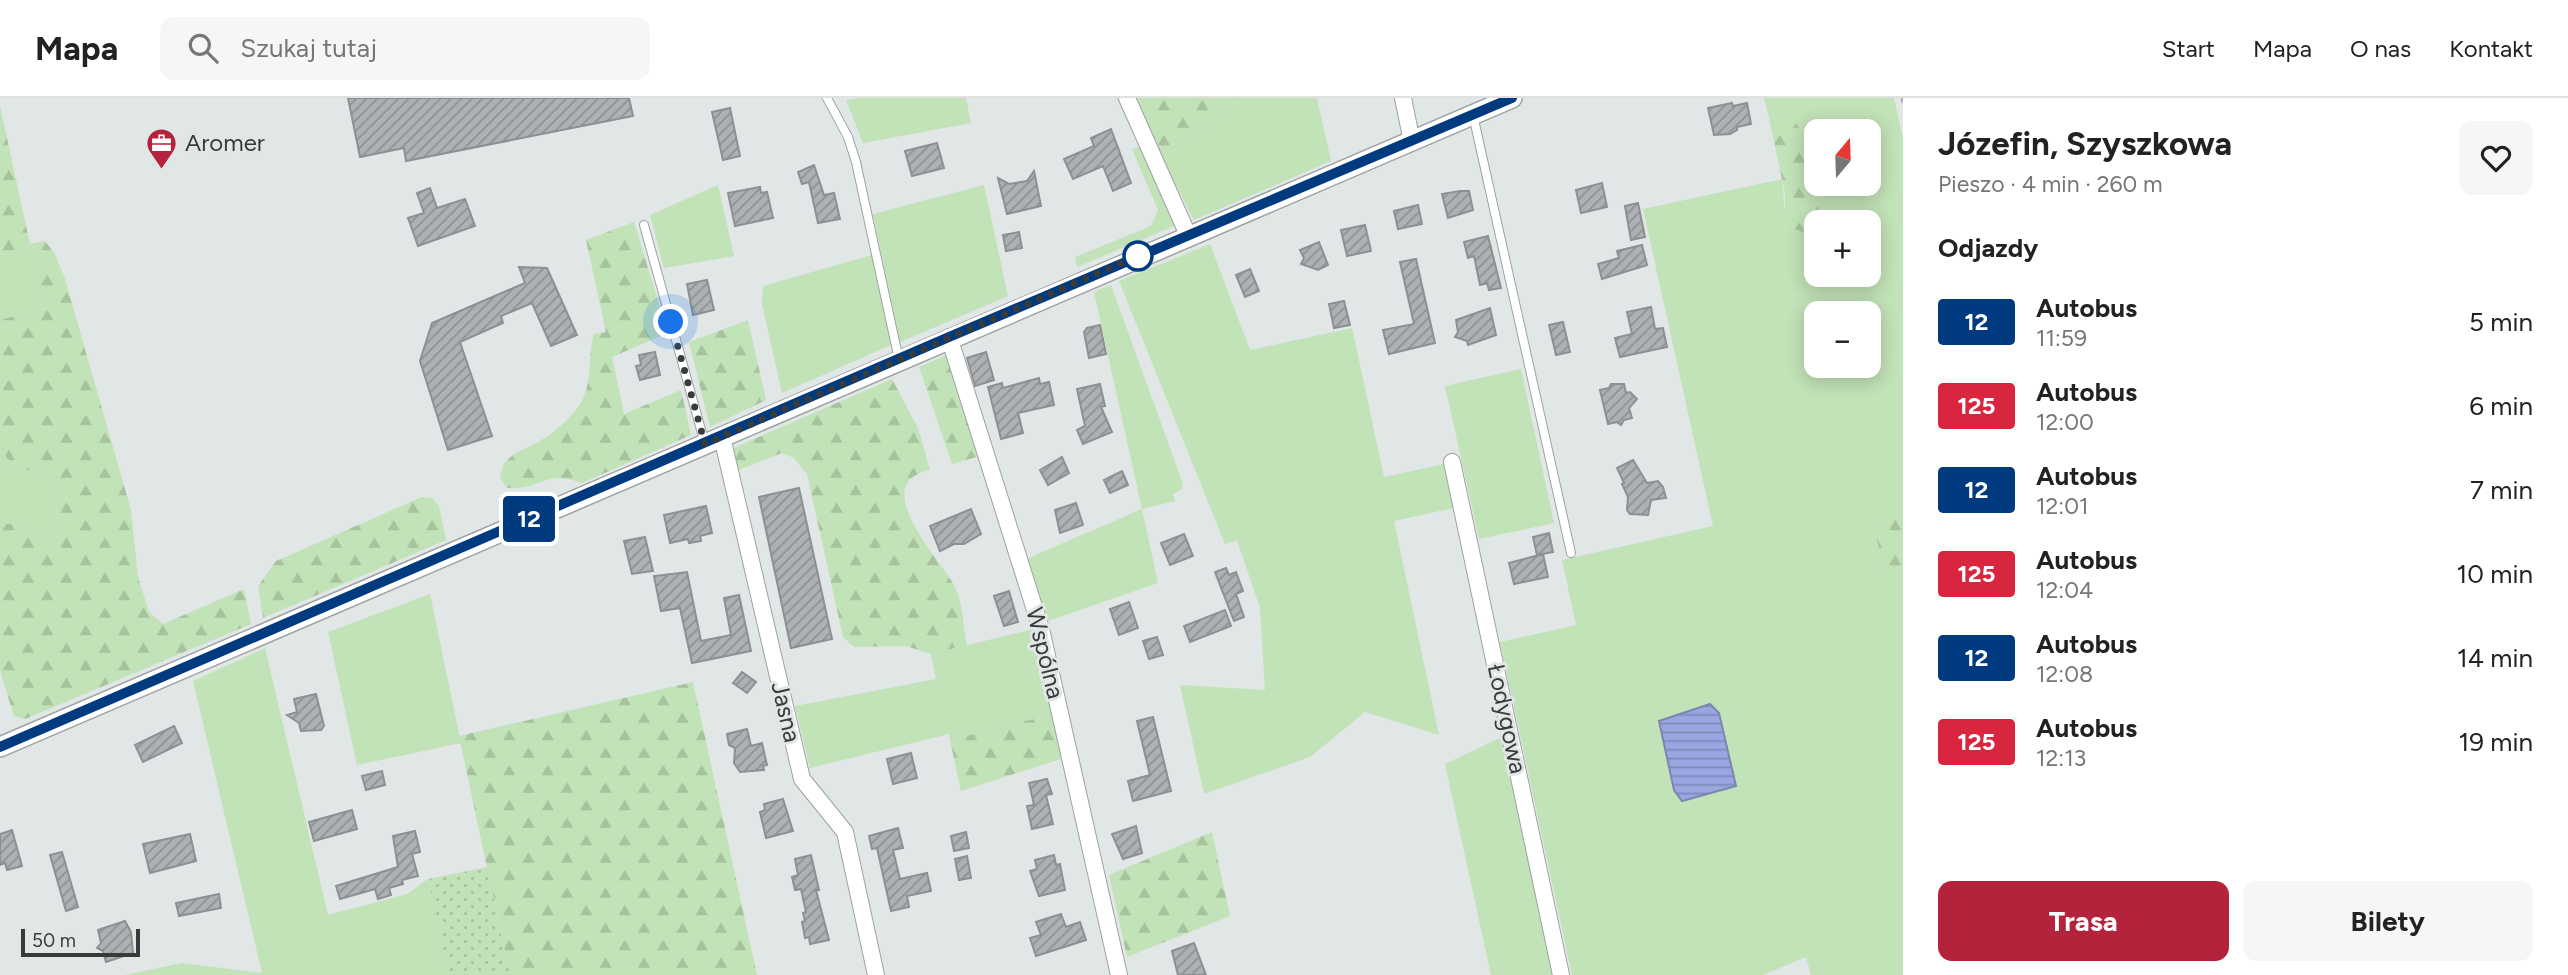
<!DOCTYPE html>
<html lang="pl">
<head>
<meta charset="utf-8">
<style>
  body { margin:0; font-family:Figtree,sans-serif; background:#f6f6f6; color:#222; height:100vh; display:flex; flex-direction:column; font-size:26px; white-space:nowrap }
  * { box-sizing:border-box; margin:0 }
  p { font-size:23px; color:#767676 }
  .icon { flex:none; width:38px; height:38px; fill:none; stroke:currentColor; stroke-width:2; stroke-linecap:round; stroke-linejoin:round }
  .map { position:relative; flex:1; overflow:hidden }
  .panel { display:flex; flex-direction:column; background:#fff; width:665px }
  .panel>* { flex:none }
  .badge { padding:0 14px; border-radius:5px; font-size:24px; line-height:46px }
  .needle { width:46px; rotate:19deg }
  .fabs { position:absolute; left:1804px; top:21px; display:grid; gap:14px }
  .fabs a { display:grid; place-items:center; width:77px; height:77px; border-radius:14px; background:#fff; box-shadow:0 4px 18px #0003; font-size:35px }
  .scale { position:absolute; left:21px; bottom:18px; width:119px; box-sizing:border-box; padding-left:7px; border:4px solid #393b3b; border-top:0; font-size:19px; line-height:24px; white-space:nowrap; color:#393b3b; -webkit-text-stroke:5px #e1e6e7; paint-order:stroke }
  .you { position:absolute; width:35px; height:35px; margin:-18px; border:5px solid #fff; border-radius:50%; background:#1a73e8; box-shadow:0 0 0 10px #1a73e833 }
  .map>.badge { position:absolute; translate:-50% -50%; box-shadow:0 0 0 4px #fff }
  h2 { padding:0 35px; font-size:26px; line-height:63px }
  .round { display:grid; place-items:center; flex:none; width:74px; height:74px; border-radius:14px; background:#f6f6f6 }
  .overview { display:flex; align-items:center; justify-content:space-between; height:119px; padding:0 35px }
  h1 { font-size:33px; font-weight:700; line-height:52px }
  .cta { display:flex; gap:14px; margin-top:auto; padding:14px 35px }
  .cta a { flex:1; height:80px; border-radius:14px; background:#b5223b; color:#fff; font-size:28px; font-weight:700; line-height:80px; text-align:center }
  .cta a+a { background:#f6f6f6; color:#222 }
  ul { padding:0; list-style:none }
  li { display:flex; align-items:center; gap:21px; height:84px; padding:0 35px }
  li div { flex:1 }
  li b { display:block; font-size:26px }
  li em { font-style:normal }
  li .badge { min-width:77px; font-weight:700; text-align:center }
  header { display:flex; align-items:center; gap:42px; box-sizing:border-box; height:98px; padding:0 35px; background:#fff; border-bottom:2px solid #e0e0e0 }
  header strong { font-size:33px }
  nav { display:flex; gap:38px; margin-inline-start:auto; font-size:24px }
  .search { width:490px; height:63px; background:#f6f6f6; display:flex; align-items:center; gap:18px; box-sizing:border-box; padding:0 24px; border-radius:14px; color:#767676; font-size:26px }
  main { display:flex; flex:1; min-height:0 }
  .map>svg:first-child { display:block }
  .green { fill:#c2e2b7; fill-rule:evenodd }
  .forest { fill:url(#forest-firs) }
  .garden { fill:url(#garden-dots) }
  .water { fill:url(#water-rules); stroke:#7d86b0; stroke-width:2 }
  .building { fill:url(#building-hatch); stroke:#8d9093; stroke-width:2 }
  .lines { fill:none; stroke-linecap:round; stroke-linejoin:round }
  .service-casing { stroke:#9ea2a3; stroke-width:10 }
  .minor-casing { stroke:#9ea2a3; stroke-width:18 }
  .tertiary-casing { stroke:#9ea2a3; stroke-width:22 }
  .path { stroke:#abafb0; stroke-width:2.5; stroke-dasharray:5 3.5; stroke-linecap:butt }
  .service { stroke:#fff; stroke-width:8 }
  .minor { stroke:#fff; stroke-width:16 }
  .tertiary { stroke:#fff; stroke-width:19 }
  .line-casing { stroke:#fff; stroke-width:16 }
  .line { stroke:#003b80; stroke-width:10 }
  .walk { stroke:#393b3b; stroke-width:7; stroke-dasharray:0 12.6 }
  .stop-dot { fill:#fff; stroke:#003b80; stroke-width:3.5 }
  .labels { text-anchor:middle; stroke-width:6; stroke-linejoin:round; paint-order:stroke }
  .poi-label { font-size:24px; fill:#393b3b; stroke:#e1e6e7; text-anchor:start }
  .street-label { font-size:24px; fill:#393b3b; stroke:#e1e6e7 }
</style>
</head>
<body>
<header>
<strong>Mapa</strong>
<div class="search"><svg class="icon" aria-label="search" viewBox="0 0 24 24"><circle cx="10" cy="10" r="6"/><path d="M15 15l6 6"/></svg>Szukaj tutaj</div>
<nav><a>Start</a><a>Mapa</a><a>O nas</a><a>Kontakt</a></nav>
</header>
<main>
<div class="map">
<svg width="1903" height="877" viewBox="0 0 1903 877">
  <defs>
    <pattern id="forest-firs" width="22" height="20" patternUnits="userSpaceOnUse" patternTransform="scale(1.75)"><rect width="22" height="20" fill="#c2e2b7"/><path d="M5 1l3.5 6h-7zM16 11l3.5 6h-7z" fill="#a7c39e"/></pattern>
    <pattern id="garden-dots" width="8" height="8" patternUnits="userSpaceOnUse" patternTransform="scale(1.75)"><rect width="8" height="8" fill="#c2e2b7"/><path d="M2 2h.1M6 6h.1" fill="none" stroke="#a7c39e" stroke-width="1.8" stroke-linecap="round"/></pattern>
    <pattern id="water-rules" width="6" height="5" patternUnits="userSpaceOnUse" patternTransform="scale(1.75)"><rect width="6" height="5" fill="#9aa6e2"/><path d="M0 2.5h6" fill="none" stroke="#7f88b8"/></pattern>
    <pattern id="building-hatch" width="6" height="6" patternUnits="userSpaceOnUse" patternTransform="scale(1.75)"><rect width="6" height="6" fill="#adb1b4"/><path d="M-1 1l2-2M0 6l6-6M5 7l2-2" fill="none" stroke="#8e9194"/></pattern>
  </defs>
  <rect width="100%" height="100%" fill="#e1e6e7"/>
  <!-- green -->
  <path class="green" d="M860,0H966L971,25L863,45L846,2Z
    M1239,0H1317L1331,63L1194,122L1158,53L1206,34Z
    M1764,0H1894L1903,40V419L1874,425L1885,476L1903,472V877H1811L1806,859L1763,877H1572L1500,544L1576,527L1562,462L1713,428L1643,111L1782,81L1785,116L1810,137L1816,134V177H1869V124H1819L1817,86H1869V33H1816V84L1805,40L1781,16L1769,20ZM1816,215H1869V268H1816Z
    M1140,49L1174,128L1077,169L1075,159L1151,128L1158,112L1132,51Z
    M718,87L734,158L664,170L650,117Z
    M984,87L1008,198L900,244L873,116Z
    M1210,146L1250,252L1352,230L1384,379L1444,366L1453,410L1394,423L1439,637L1365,614L1310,659L1204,696L1180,587L1265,592L1260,510L1237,442L1225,446L1119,183Z
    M30,147L45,210L0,222V155L8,157Z
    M872,157L891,247L782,295L762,206L763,188Z
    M1111,187L1183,386L1182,391L1173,396L1175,403L1142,411L1158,485L1045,524L1026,461L1142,411L1094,194Z
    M1521,271L1554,425L1479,441L1445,288Z
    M0,352L14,368L50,378L60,431L57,439L46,442L16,426H0Z
    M430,496L461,645L357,667L328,534Z
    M1033,531L1053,616L950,642L949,636L810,670L795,608L936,581L931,556Z
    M265,550L328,817L407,796L428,781L449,877H125L182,865L262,875L193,583Z
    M1502,639L1553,877H1491L1445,666Z"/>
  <!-- forest -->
  <path class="forest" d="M1134,0H1239L1206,34L1158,53Z
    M0,8L30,146L45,143L55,156L65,181L131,412L138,479L149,514L163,526L244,491L251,526L25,621L14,618L0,572V426H16L46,442L57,439L60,431L50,378L14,368L0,352V222L45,210L30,147L8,157L0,155Z
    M1781,16C1814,24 1819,96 1819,124H1816V134L1810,137L1795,131L1785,116V96L1769,20Z
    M634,124L668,235L612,259L624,316L681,292L691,337L582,385C543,371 543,392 507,390L500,380C502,354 528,352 546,339C557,332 570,320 578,309C594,288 587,260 594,236L606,234L586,142Z
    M748,222L766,302L710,329L689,244Z
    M949,256L980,358L952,366L919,269Z
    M892,281L918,330L930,372C865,386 943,464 955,489C963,506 963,529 967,547L931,556L906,548L854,549L843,539L807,376L794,360L782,355L736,373L731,351Z
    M422,399L432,400L439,408L446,442L263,520L258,488L276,463Z
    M1903,419V472L1885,476L1873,425Z
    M693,584L757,877H510L459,638Z
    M1053,616L1064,660L961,693L950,642Z
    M1212,734L1230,818L1127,859L1109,777Z"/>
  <!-- garden -->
  <path class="garden" d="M487,769L510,877H449L428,781Z"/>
  <!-- water -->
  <path class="water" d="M1710,606L1719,615L1736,688L1682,703L1674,692L1659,623Z"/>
  <!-- building -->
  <path class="building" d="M348,0H629L633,18L406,63L404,50L360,59Z
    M1732,5L1733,8L1747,5L1751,26L1737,29V32L1730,36L1714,37L1708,10Z
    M730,10L740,58L723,62L712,14Z
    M1111,31L1131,85L1113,93L1103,68L1073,81L1064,61L1094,48L1091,40Z
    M937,45L944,70L912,78L905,53Z
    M814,67L824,97L834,95L840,121L818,125L809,84L802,86L798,74Z
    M1034,73L1041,108L1007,116L998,80L1009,86L1027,83Z
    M1602,85L1607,109L1581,115L1576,92Z
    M760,89L761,95L767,94L773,120L735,128L728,95Z
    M430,90L437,110L465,101L475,128L418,148L408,120L424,115L417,95Z
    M1460,93H1469L1473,112L1448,120L1442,96Z
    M1638,105L1645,139L1631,142L1625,108Z
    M1418,107L1422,126L1398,131L1394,113Z
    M1365,127L1371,153L1347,158L1341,132Z
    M1019,134L1022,150L1006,153L1003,137Z
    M1488,138L1501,190L1489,192L1487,185L1480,187L1474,158L1468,160L1464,144Z
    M1319,144L1328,167L1318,172L1301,166L1304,160L1300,152Z
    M1642,147L1647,167L1602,181L1598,166L1619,160L1617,153Z
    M1416,161L1435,245L1389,256L1383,232L1414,226L1400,164Z
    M519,169L547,170L577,237L551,248L532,205L501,218L503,225L460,244L492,338L448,352L420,263L432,225L525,185Z
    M1250,171L1259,193L1245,199L1236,177Z
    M707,182L714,212L693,217L687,186Z
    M1344,203L1350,227L1334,230L1329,206Z
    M1651,209L1655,231L1663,230L1667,249L1620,259L1615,240L1632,236L1627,214Z
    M1490,210L1496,237L1468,247L1467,243L1455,239L1458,234L1456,222Z
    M1563,224L1570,254L1556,257L1549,227Z
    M1100,227L1106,256L1089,260L1084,234L1087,230Z
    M655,254L660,277L640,282L636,268L641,267L639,257Z
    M986,254L994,282L975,288L967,260Z
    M1039,280L1040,286L1049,284L1054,307L1018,315L1023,335L1001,341L988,289L1002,285L1003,290Z
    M1100,286L1105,308L1101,309L1112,334L1083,346L1077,332L1085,328L1077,291Z
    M1611,286H1624L1626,295L1630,294L1637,301L1629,310L1632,320L1624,322L1621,327L1617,324L1608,326L1600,292L1609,290Z
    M1062,359L1069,375L1048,387L1040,372Z
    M1633,362L1647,385L1658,383L1663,389L1666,400L1651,402L1648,417L1630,416L1627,412L1628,399L1622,386L1624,385L1617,370Z
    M1122,373L1128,387L1110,395L1104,382Z
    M799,390L832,541L791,550L759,399Z
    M1076,405L1083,427L1060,435L1055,412Z
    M706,408L712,435L700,438L701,443L689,445L688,441L670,445L664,417Z
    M971,411L981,436L964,446H954L940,453L930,428Z
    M1549,435L1553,454L1537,457L1533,439Z
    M1184,436L1193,458L1170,467L1161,445Z
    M645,439L653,473L632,476L624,443Z
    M1543,456L1548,479L1514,486L1509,465Z
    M1226,470L1229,477L1236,474L1243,493L1236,496L1244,519L1234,523L1215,474Z
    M687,474L701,543L731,537L724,500L739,497L751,553L692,565L680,510L661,513L654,478Z
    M1009,493L1018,524L1004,528L994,498Z
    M1129,504L1138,530L1119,537L1110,511Z
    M1225,512L1231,528L1190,544L1184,528Z
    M1157,539L1163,557L1149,561L1143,543Z
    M742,574L756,584L747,595L733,585Z
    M316,596L324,628L321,632L301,633L299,625L287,617L297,614L294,601Z
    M1153,619L1171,693L1133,703L1128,683L1150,677L1137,623Z
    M174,628L182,645L143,664L135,647Z
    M747,631L751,648L762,645L767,667L763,668L764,672L740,674L734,665L735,650L729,647L727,636Z
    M911,655L917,680L893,686L887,661Z
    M382,673L385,687L366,692L362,678Z
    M1047,681L1052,696L1046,697L1053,726L1032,731L1027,708L1034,707L1029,685Z
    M783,701L793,733L766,740L760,714L765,712L764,706Z
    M352,712L357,731L314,743L309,724Z
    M1136,728L1142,755L1123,761L1112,736Z
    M898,730L903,750L893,752L900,781L927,775L931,793L907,798L909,809L891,813L877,750L872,751L869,738Z
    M12,732L22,768L7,772L5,765L0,767V736Z
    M415,733L420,754L412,756L418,778L402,782L403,786L389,790L391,797L378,801L375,791L340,801L336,788L398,769L393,738Z
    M966,734L969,750L954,753L951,738Z
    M190,736L196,763L150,775L143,746Z
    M62,754L78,809L66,813L50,757Z
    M811,757L819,792H816L829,842L810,846L809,839L805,840L802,824L805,823L803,815L806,814L801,791L795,792L792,779L798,777L795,761Z
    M1054,757L1056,767L1060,766L1065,792L1039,798L1030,773L1037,771L1035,762Z
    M967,758L971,780L959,782L955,761Z
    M219,796L221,810L179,818L176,805Z
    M1061,816L1066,829L1080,824L1086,842L1036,858L1030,840L1041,837L1036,824Z
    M125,823L131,834L133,855L106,864L103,853L97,850L101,845L98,832Z
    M1194,845L1206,877H1178L1172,853Z"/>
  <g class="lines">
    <defs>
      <path id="service" d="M827,0L848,39L856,64L899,262
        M1473,17L1571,455
        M644,127L705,346"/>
      <path id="minor" d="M1127,0L1188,137
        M1403,0L1412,44
        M949,239L1041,531L1119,877
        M722,339L802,681L845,734L876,877
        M1452,364L1561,877"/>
      <path id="tertiary" d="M0,649L1512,0"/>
    </defs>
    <!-- service casing -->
    <use href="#service" class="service-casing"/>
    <!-- minor casing -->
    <use href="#minor" class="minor-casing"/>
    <!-- tertiary casing -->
    <use href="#tertiary" class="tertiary-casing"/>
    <!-- path -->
    <path class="path" d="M1902,0L1903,6"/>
    <!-- service -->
    <use href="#service" class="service"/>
    <!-- minor -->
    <use href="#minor" class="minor"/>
    <!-- tertiary -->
    <use href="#tertiary" class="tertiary"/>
  </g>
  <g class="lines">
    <defs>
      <path id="line" d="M0,649L949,239L1512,0"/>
    </defs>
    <!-- line casing -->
    <use href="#line" class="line-casing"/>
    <!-- line -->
    <use href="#line" class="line"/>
    <!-- walk -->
    <path class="walk" d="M671,224L705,346L1147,154L1138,158"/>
  </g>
  <!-- icons -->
  <defs>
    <symbol id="office-pin" viewBox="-11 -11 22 30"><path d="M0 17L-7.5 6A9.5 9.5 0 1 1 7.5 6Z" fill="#b5223b" stroke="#e1e6e7"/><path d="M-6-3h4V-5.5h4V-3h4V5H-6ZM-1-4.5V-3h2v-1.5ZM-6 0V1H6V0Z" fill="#fff"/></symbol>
  </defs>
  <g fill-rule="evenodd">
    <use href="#office-pin" x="144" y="28" width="35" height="47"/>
  </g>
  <!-- markers -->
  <circle class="stop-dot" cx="1138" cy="158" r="14"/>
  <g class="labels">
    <!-- poi labels -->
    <g class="poi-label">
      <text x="185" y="53">Aromer</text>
    </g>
    <!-- street labels -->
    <g class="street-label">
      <text transform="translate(1045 555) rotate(76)" y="8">Wspólna</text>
      <text transform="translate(786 614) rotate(77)" y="8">Jasna</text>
      <text transform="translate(1507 621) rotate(78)" y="8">Łodygowa</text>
    </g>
  </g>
</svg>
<div class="fabs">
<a><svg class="needle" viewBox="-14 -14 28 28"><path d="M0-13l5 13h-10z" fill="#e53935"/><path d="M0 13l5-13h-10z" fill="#767676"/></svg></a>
<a>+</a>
<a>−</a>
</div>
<div class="scale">50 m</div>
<div class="you" style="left:671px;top:224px"></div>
<b class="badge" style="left:529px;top:421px;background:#003b80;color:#fff">12</b>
</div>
<section class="panel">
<div class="overview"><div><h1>Józefin, Szyszkowa</h1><p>Pieszo · 4 min · 260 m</p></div><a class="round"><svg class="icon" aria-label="heart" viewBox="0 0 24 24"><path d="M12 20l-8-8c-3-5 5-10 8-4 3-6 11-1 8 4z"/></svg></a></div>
<h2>Odjazdy</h2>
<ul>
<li><span class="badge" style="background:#003b80;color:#fff">12</span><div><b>Autobus</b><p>11:59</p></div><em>5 min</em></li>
<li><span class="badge" style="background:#d7263d;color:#fff">125</span><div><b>Autobus</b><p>12:00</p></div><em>6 min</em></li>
<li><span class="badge" style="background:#003b80;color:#fff">12</span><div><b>Autobus</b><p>12:01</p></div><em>7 min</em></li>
<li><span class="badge" style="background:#d7263d;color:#fff">125</span><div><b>Autobus</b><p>12:04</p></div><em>10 min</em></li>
<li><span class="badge" style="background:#003b80;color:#fff">12</span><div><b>Autobus</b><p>12:08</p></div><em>14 min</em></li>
<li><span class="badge" style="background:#d7263d;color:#fff">125</span><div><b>Autobus</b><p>12:13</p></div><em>19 min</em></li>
</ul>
<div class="cta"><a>Trasa</a><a>Bilety</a></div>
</section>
</main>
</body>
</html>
